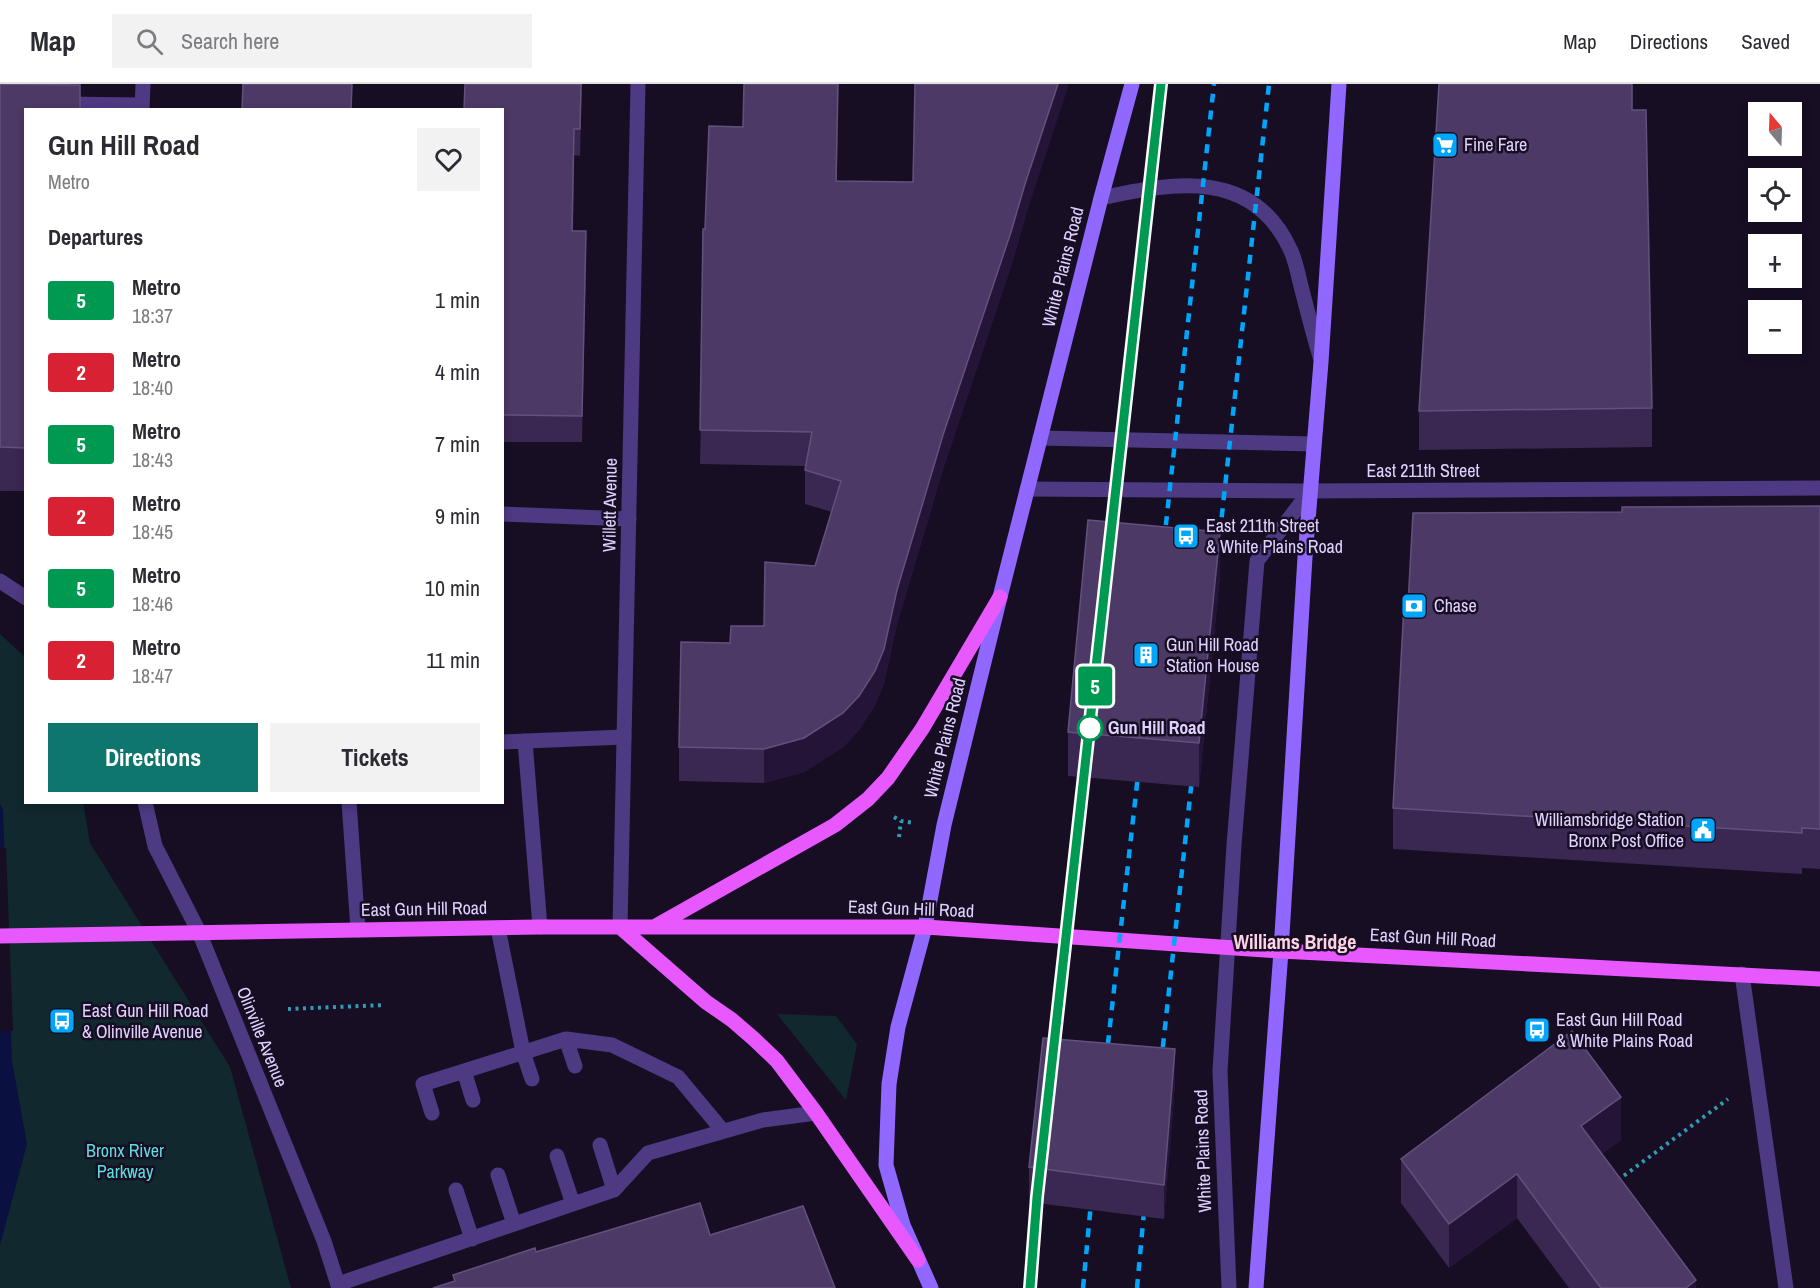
<!DOCTYPE html>
<html lang="en">
<head>
<meta charset="utf-8">
<style>
  body { margin:0; font-family:"Archivo Narrow",sans-serif; background:#f2f2f3; color:#2b2b33; height:100vh; display:flex; flex-direction:column; font-size:22px; white-space:nowrap }
  * { box-sizing:border-box; margin:0 }
  p { font-size:20px; color:#7c7c81 }
  .icon { flex:none; width:33px; height:33px; fill:none; stroke:currentColor; stroke-width:2; stroke-linecap:round; stroke-linejoin:round }
  .map { position:relative; flex:1; overflow:hidden }
  .sheet { position:absolute; left:24px; top:24px; width:480px; height:696px; display:flex; flex-direction:column; background:#fff; border-radius:0px; box-shadow:0 3px 9px #0003 }
  .sheet>* { flex:none }
  .badge { padding:0 12px; border-radius:4px; font-size:21px; line-height:39px }
  .needle { width:39px; rotate:341deg }
  .fabs { position:absolute; left:1748px; top:18px; display:grid; gap:12px }
  .fabs a { display:grid; place-items:center; width:54px; height:54px; border-radius:0px; background:#fff; box-shadow:0 3px 9px #0003; font-size:30px }
  .map>.badge { position:absolute; translate:-50% -50%; box-shadow:0 0 0 3px #fff }
  h2 { padding:0 24px; font-size:22px; line-height:54px }
  .round { display:grid; place-items:center; flex:none; width:63px; height:63px; border-radius:0px; background:#f2f2f3 }
  .summary { display:flex; align-items:center; justify-content:space-between; height:102px; padding:0 24px }
  h1 { font-size:28px; font-weight:700; line-height:45px }
  .cta { display:flex; gap:12px; margin-top:auto; padding:12px 24px }
  .cta a { flex:1; height:69px; border-radius:0px; background:#0f766e; color:#fff; font-size:24px; font-weight:700; line-height:69px; text-align:center }
  .cta a+a { background:#f2f2f3; color:#2b2b33 }
  ul { padding:0; list-style:none }
  li { display:flex; align-items:center; gap:18px; height:72px; padding:0 24px }
  li div { flex:1 }
  li b { display:block; font-size:22px }
  li em { font-style:normal }
  li .badge { min-width:66px; font-weight:700; text-align:center }
  header { display:flex; align-items:center; gap:36px; box-sizing:border-box; height:84px; padding:0 30px; background:#fff; border-bottom:2px solid #e1e1e2 }
  header strong { font-size:28px }
  nav { display:flex; gap:33px; margin-inline-start:auto; font-size:21px }
  .search { width:420px; height:54px; background:#f2f2f3; display:flex; align-items:center; gap:15px; box-sizing:border-box; padding:0 21px; border-radius:0px; color:#7c7c81; font-size:22px }
  .map>svg:first-child { display:block }
  .green { fill:#11282e }
  .water { fill:#0a1141 }
  .pier { fill:#170e24 }
  .lines { fill:none; stroke-linecap:round; stroke-linejoin:round }
  .path { stroke:#2f9db5; stroke-width:4; stroke-dasharray:3 4.5; stroke-linecap:butt }
  .lane { stroke:#4e3983; stroke-width:15 }
  .street { stroke:#4e3983; stroke-width:15 }
  .secondary { stroke:#9068ff; stroke-width:15 }
  .primary { stroke:#e858ff; stroke-width:15 }
  .rail { stroke:#00a6fb; stroke-width:4.5; stroke-dasharray:9 8; stroke-linecap:butt }
  .wall { fill:#3a2752 }
  .shaded-wall { fill:#241538 }
  .building { fill:#4c3965; stroke:#63517d; stroke-width:1.5 }
  .line-casing { stroke:#fff; stroke-width:14 }
  .line { stroke:#009952; stroke-width:9 }
  .stop-dot { fill:#fff; stroke:#009952; stroke-width:3 }
  .labels { text-anchor:middle; stroke-width:5; stroke-linejoin:round; paint-order:stroke }
  .poi-label { font-size:18px; fill:#e1d1ff; stroke:#170e24; text-anchor:start }
  .street-label { font-size:18px; fill:#e1d1ff; stroke:#170e24 }
  .stop-label { font-size:18px; font-weight:bold; fill:#e1d1ff; stroke:#170e24; text-anchor:start }
  .park-label { font-size:18px; fill:#5cdfde; stroke:#170e24 }
  .neighbourhood-label { font-size:20px; font-weight:bold; fill:#ffd3e4; stroke:#170e24 }
</style>
</head>
<body>
<header>
<strong>Map</strong>
<div class="search"><svg class="icon" aria-label="search" viewBox="0 0 24 24"><circle cx="10" cy="10" r="6"/><path d="M15 15l6 6"/></svg>Search here</div>
<nav><a>Map</a><a>Directions</a><a>Saved</a></nav>
</header>
<div class="map">
<svg width="1820" height="1204" viewBox="0 0 1820 1204">
  <rect width="100%" height="100%" fill="#170e24"/>
  <!-- green -->
  <path class="green" d="M0,550L25,573L26,718L83,719L90,759L230,983L291,1204H0Z
    M777,930L836,932L857,960L846,1016Z"/>
  <!-- water -->
  <path class="water" d="M0,720L3,726L12,977L27,1060L0,1161Z"/>
  <!-- pier -->
  <path class="pier" d="M0,764H6L13,947H0Z"/>
  <g class="lines">
    <!-- path -->
    <path class="path" d="M894,733L901,737L915,739
      M899,753L901,737
      M288,925L384,921
      M1618,1096L1728,1015"/>
    <!-- lane -->
    <path class="lane" d="M60,0V20L142,21
      M1101,114C1174,98 1254,84 1291,167C1296,178 1298,191 1301,202C1307,226 1313,249 1320,273
      M1040,354L1314,360
      M1027,405L1310,407
      M502,430L629,435
      M525,657L540,843
      M502,658L624,653
      M349,718L358,846
      M498,844L523,968L532,995
      M1742,890L1786,1204
      M566,955L575,982
      M464,987L473,1016
      M432,1029L423,1000L566,955L612,961L678,993L723,1047
      M600,1061L614,1106
      M557,1072L573,1120
      M498,1091L514,1140
      M456,1106L472,1155
      M338,1200L614,1106L648,1069L763,1036L816,1029
      M1229,1204L1220,987L1234,761L1257,477L1310,407"/>
    <!-- street -->
    <path class="street" d="M142,26L143,0
      M1310,407L1820,404
      M0,497L26,514
      M145,718L155,762L199,848L324,1157L339,1204
      M620,843L638,0"/>
    <!-- secondary -->
    <path class="secondary" d="M931,1204L903,1141L886,1081L889,1000L898,943L925,843L944,741L1000,513L1101,114L1132,0
      M1256,1204L1281,867L1305,473L1321,278L1339,0"/>
    <!-- primary -->
    <path class="primary" d="M620,843L706,918L732,936L754,955L777,977L816,1029L918,1176
      M654,843L835,741L868,715L888,694L922,645L1000,513
      M0,852L540,843H925L1281,867L1820,895"/>
    <!-- rail -->
    <path class="rail" d="M1111,456L1161,0
      M1164,458L1214,0
      M1218,467L1269,0
      M1053,972L1086,677
      M1106,977L1139,682
      M1161,980L1193,685
      M1030,1204L1038,1103
      M1083,1204L1092,1108
      M1137,1204L1145,1117"/>
  </g>
  <!-- wall -->
  <path class="wall" d="M0,0L80,26H26V407H0Z
    M582,0L580,72L574,71L573,147L586,174L582,358H502V26Z
    M744,0H838L837,97L1025,134L1011,182L943,385L897,540L884,599L875,621L859,646L843,663L804,688L764,699L679,697V663L730,559L764,542L815,482L832,428L805,420V382L700,380L705,145L743,43Z
    M1632,26L1652,324V363L1419,366V327Z
    M1820,422V785L1802,784V790L1393,765V724L1408,521L1622,428Z
    M1220,492L1199,703L1068,692V648Z
    M1175,1000L1164,1135L1029,1118V1083Z
    M1621,1056L1602,1070L1696,1204H1569L1517,1134L1449,1184L1401,1119V1075Z"/>
  <!-- shaded-wall -->
  <path class="shaded-wall" d="M1058,0H1069L1025,134L1011,182L943,385L897,540L884,599L875,621L859,646L843,663L804,688L764,699V665L897,506L943,351Z
    M586,147V174L582,358V332Z
    M1220,448V492L1199,703V659Z
    M1175,965V1000L1164,1135V1101Z
    M1621,1013V1056L1581,1086V1042Z
    M1517,1090V1134L1449,1184V1140Z
    M1696,1196V1204H1686Z"/>
  <!-- building -->
  <path class="building" d="M0,0L80,1V26H26V364L0,363Z
    M243,0H352L351,26H242Z
    M465,0H581L580,45H574L572,147H586L582,332L502,331V26H464Z
    M744,0H838L836,97L913,98L915,0H1058L1025,100L1011,148L943,351L897,506L884,565L875,587L859,612L843,629L804,654L764,665L679,663L681,558L730,559L731,542H764L765,478L815,482L841,397L805,386L812,348L700,346L703,145H705L709,42L743,43Z
    M1439,0H1632V26H1646L1652,324L1419,327Z
    M1820,422V745L1802,744V749L1393,724L1404,521H1408L1413,429L1622,428V423Z
    M1088,436L1220,448L1199,659L1068,648Z
    M1572,947L1621,1013L1581,1042L1696,1196L1686,1204H1601L1517,1090L1449,1140L1401,1075Z
    M1043,954L1175,965L1164,1101L1029,1083Z
    M700,1119L710,1151L803,1122L835,1204H433L455,1197L453,1191L535,1164L536,1168Z"/>
  <g class="lines">
    <defs>
      <path id="line" d="M1030,1204L1037,1113L1161,0"/>
    </defs>
    <!-- line casing -->
    <use href="#line" class="line-casing"/>
    <!-- line -->
    <use href="#line" class="line"/>
  </g>
  <!-- icons -->
  <defs>
    <symbol id="supermarket-square" viewBox="-11 -11 22 22"><rect x="-9" y="-9" width="18" height="18" rx="4" fill="#00a6fb" stroke="#170e24"/><path d="M-6-5.5h2.5l.6 2H6L4.5 2H-2.5L-4.4-4H-6ZM-1.5 3.2a1.3 1.3 0 1 0 .1 0ZM3 3.2a1.3 1.3 0 1 0 .1 0Z" fill="#fff"/></symbol>
    <symbol id="bus-square" viewBox="-11 -11 22 22"><rect x="-9" y="-9" width="18" height="18" rx="4" fill="#00a6fb" stroke="#170e24"/><path d="M-5-6H5V4H4V6H2V4H-2V6H-4V4H-5ZM-3.5-4V0h7V-4ZM-3.5 1.2v1.5H-2V1.2ZM2 1.2v1.5H3.5V1.2Z" fill="#fff"/></symbol>
    <symbol id="bank-square" viewBox="-11 -11 22 22"><rect x="-9" y="-9" width="18" height="18" rx="4" fill="#00a6fb" stroke="#170e24"/><path d="M-6-4H6V4H-6ZM0-2.3a2.3 2.3 0 1 0 0 4.6a2.3 2.3 0 1 0 0-4.6Z" fill="#fff"/></symbol>
    <symbol id="building-square" viewBox="-11 -11 22 22"><rect x="-9" y="-9" width="18" height="18" rx="4" fill="#00a6fb" stroke="#170e24"/><path d="M-4-6H4V6H1V3H-1V6H-4ZM-2.5-4.3h1.7v1.8h-1.7ZM.8-4.3h1.7v1.8H.8ZM-2.5-1h1.7V.8h-1.7ZM.8-1h1.7V.8H.8Z" fill="#fff"/></symbol>
    <symbol id="civic-square" viewBox="-11 -11 22 22"><rect x="-9" y="-9" width="18" height="18" rx="4" fill="#00a6fb" stroke="#170e24"/><path d="M-.6-6.5H3V-4.5H.6V-3L4-1V1h2V6H-6V1h2V-1L-.6-3ZM-1.2 2.5V6h2.4V2.5Z" fill="#fff"/></symbol>
  </defs>
  <g fill-rule="evenodd">
    <use href="#supermarket-square" x="1430" y="46" width="30" height="30"/>
    <use href="#bus-square" x="1171" y="437" width="30" height="30"/>
    <use href="#bank-square" x="1399" y="507" width="30" height="30"/>
    <use href="#building-square" x="1131" y="556" width="30" height="30"/>
    <use href="#civic-square" x="1688" y="731" width="30" height="30"/>
    <use href="#bus-square" x="47" y="922" width="30" height="30"/>
    <use href="#bus-square" x="1522" y="931" width="30" height="30"/>
  </g>
  <!-- markers -->
  <circle class="stop-dot" cx="1090" cy="644" r="12"/>
  <g class="labels">
    <!-- poi labels -->
    <g class="poi-label">
      <text x="1464" y="67">Fine Fare</text>
      <text x="1206" y="448">East 211th Street<tspan x="1206" dy="21">&amp; White Plains Road</tspan></text>
      <text x="1434" y="528">Chase</text>
      <text x="1166" y="567">Gun Hill Road<tspan x="1166" dy="21">Station House</tspan></text>
      <text x="1684" y="742" text-anchor="end">Williamsbridge Station<tspan x="1684" dy="21">Bronx Post Office</tspan></text>
      <text x="82" y="933">East Gun Hill Road<tspan x="82" dy="21">&amp; Olinville Avenue</tspan></text>
      <text x="1556" y="942">East Gun Hill Road<tspan x="1556" dy="21">&amp; White Plains Road</tspan></text>
    </g>
    <!-- street labels -->
    <g class="street-label">
      <text transform="translate(1063 183) rotate(-76)" y="6">White Plains Road</text>
      <text x="1423" y="393">East 211th Street</text>
      <text transform="translate(610 421) rotate(-89)" y="6">Willett Avenue</text>
      <text transform="translate(945 654) rotate(-76)" y="6">White Plains Road</text>
      <text transform="translate(424 825) rotate(-1)" y="6">East Gun Hill Road</text>
      <text transform="translate(911 825) rotate(2)" y="6">East Gun Hill Road</text>
      <text transform="translate(1433 854) rotate(3)" y="6">East Gun Hill Road</text>
      <text transform="translate(262 953) rotate(68)" y="6">Olinville Avenue</text>
      <text transform="translate(1203 1067) rotate(-92)" y="6">White Plains Road</text>
    </g>
    <!-- stop labels -->
    <g class="stop-label">
      <text x="1108" y="650">Gun Hill Road</text>
    </g>
    <!-- park labels -->
    <g class="park-label">
      <text x="125" y="1073">Bronx River<tspan x="125" dy="21">Parkway</tspan></text>
    </g>
    <!-- neighbourhood labels -->
    <g class="neighbourhood-label">
      <text x="1295" y="865">Williams Bridge</text>
    </g>
  </g>
</svg>
<div class="fabs">
<a><svg class="needle" viewBox="-14 -14 28 28"><path d="M0-13l5 13h-10z" fill="#e53935"/><path d="M0 13l5-13h-10z" fill="#7c7c81"/></svg></a>
<a><svg class="icon" aria-label="locate" viewBox="0 0 24 24"><circle cx="12" cy="12" r="6"/><path d="M12 2v4M12 18v4M2 12h4M18 12h4"/></svg></a>
<a>+</a>
<a>−</a>
</div>
<b class="badge" style="left:1095px;top:602px;background:#009952;color:#fff">5</b>
<section class="sheet">
<div class="summary"><div><h1>Gun Hill Road</h1><p>Metro</p></div><a class="round"><svg class="icon" aria-label="heart" viewBox="0 0 24 24"><path d="M12 20l-8-8c-3-5 5-10 8-4 3-6 11-1 8 4z"/></svg></a></div>
<h2>Departures</h2>
<ul>
<li><span class="badge" style="background:#009952;color:#fff">5</span><div><b>Metro</b><p>18:37</p></div><em>1 min</em></li>
<li><span class="badge" style="background:#d82233;color:#fff">2</span><div><b>Metro</b><p>18:40</p></div><em>4 min</em></li>
<li><span class="badge" style="background:#009952;color:#fff">5</span><div><b>Metro</b><p>18:43</p></div><em>7 min</em></li>
<li><span class="badge" style="background:#d82233;color:#fff">2</span><div><b>Metro</b><p>18:45</p></div><em>9 min</em></li>
<li><span class="badge" style="background:#009952;color:#fff">5</span><div><b>Metro</b><p>18:46</p></div><em>10 min</em></li>
<li><span class="badge" style="background:#d82233;color:#fff">2</span><div><b>Metro</b><p>18:47</p></div><em>11 min</em></li>
</ul>
<div class="cta"><a>Directions</a><a>Tickets</a></div>
</section>
</div>
</body>
</html>
